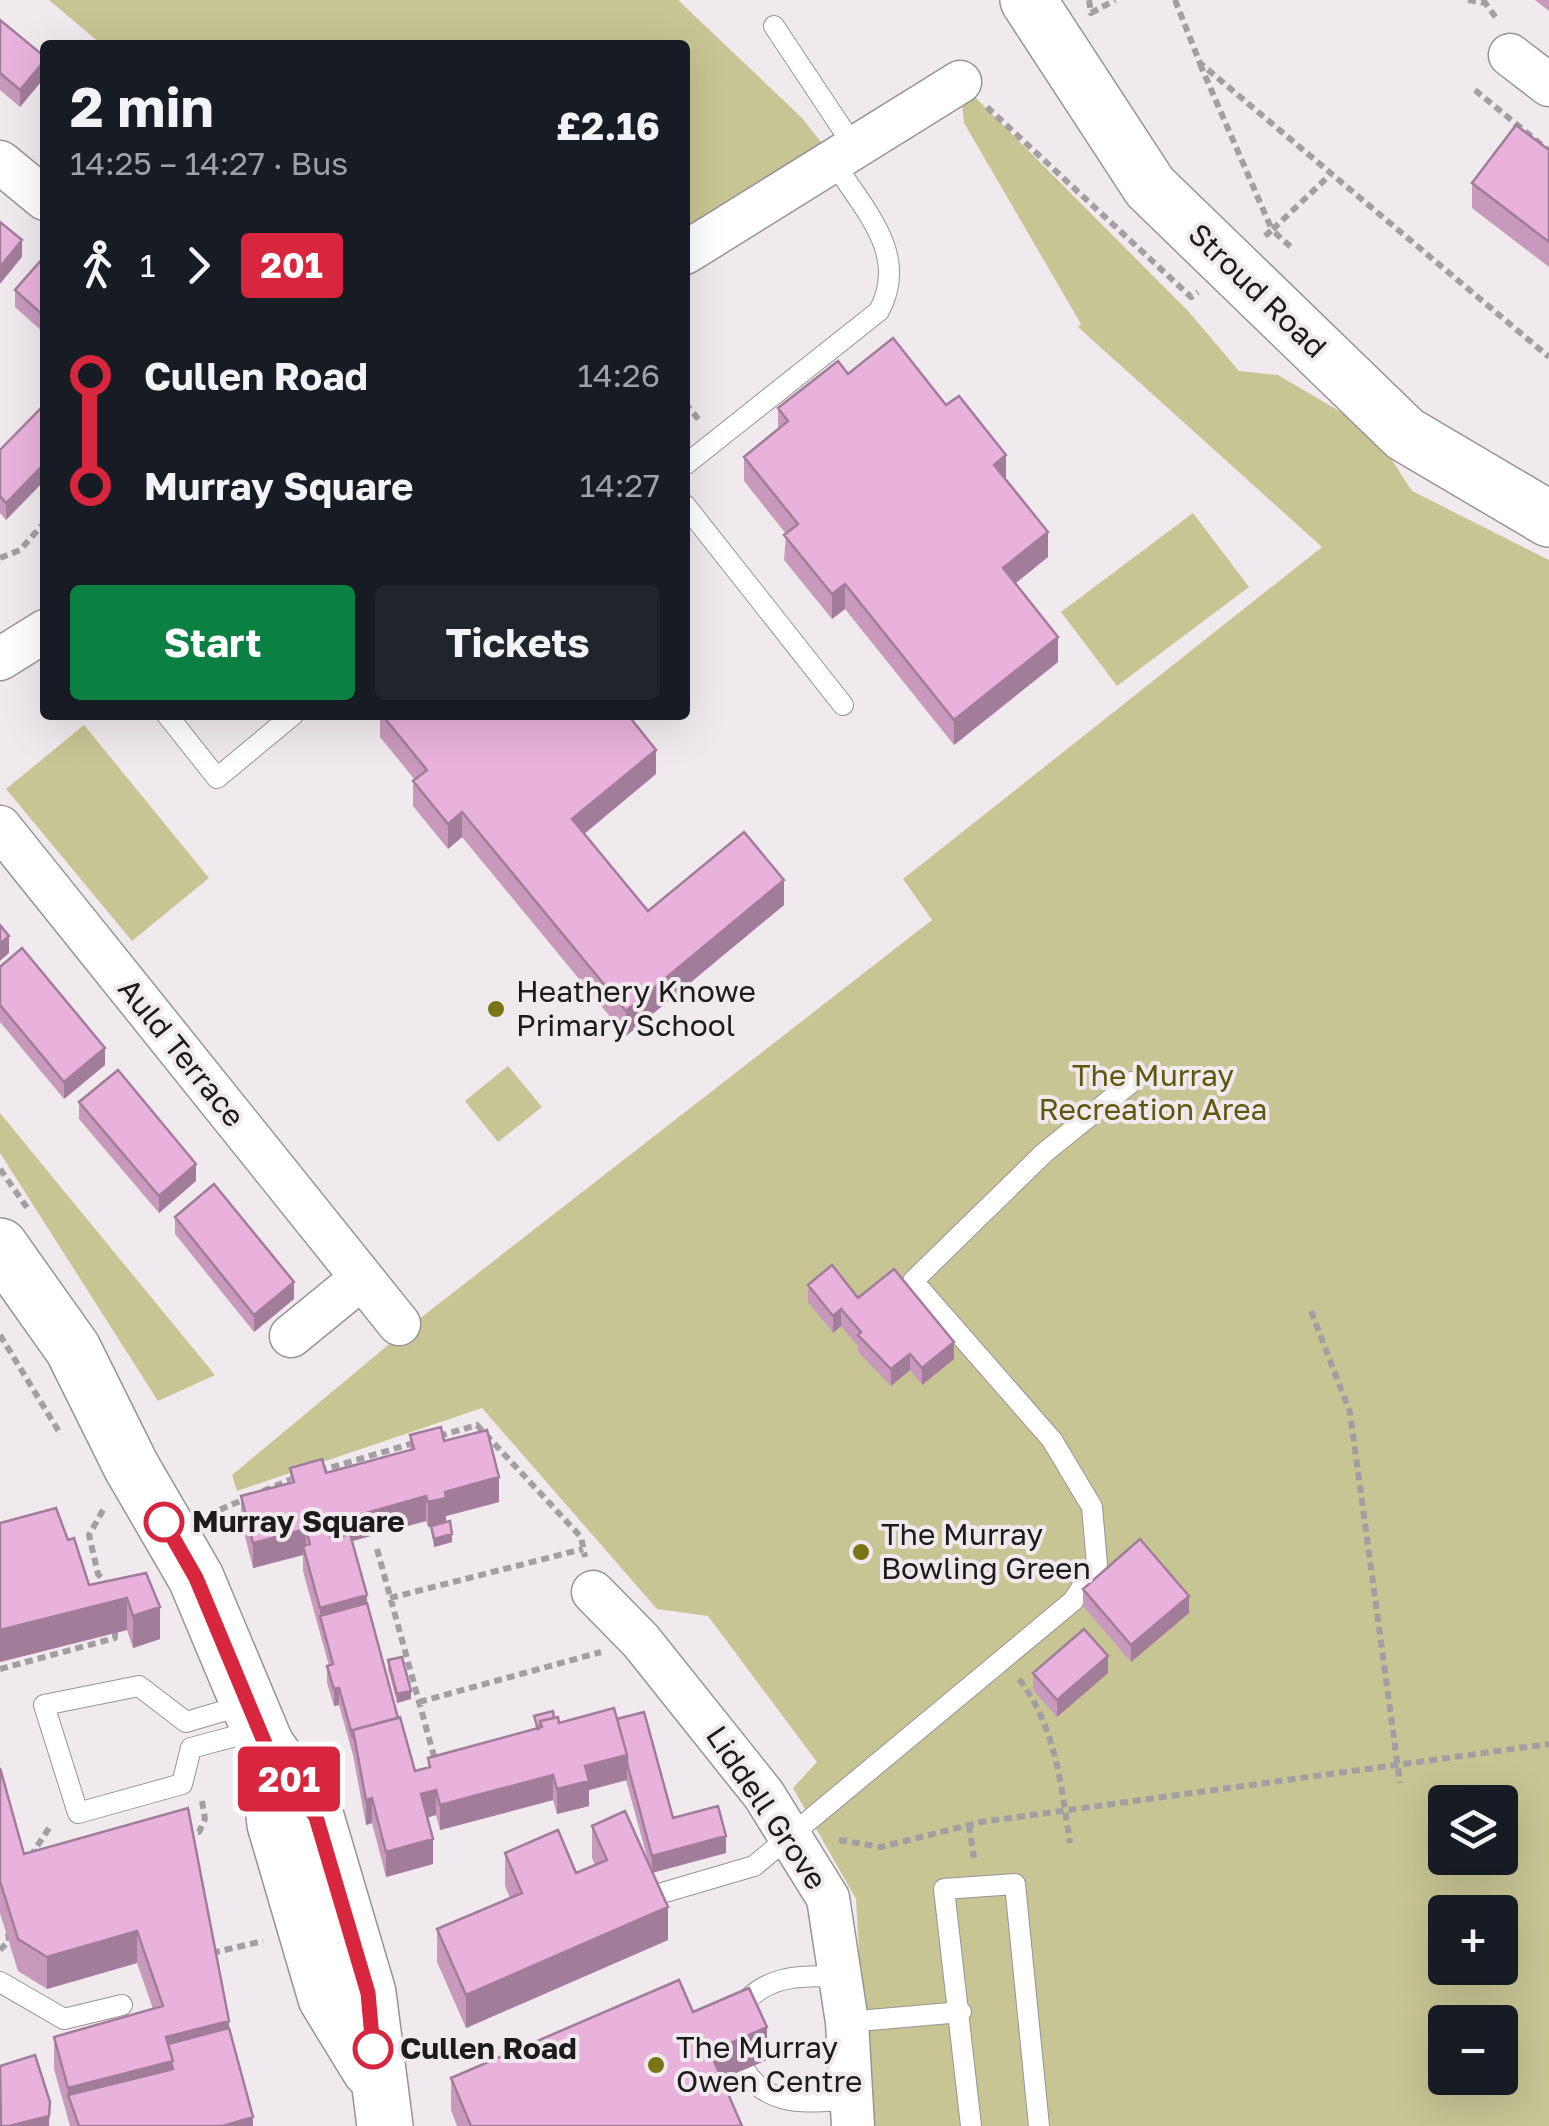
<!DOCTYPE html>
<html lang="en">
<head>
<meta charset="utf-8">
<style>
  body { margin:0; font-family:"Golos Text",sans-serif; background:#20242c; color:#f1f3f6; height:100vh; display:flex; flex-direction:column; font-size:38px; white-space:nowrap }
  * { box-sizing:border-box; margin:0 }
  p { font-size:32px; color:#9ea1a6 }
  .icon { flex:none; width:55px; height:55px; fill:none; stroke:currentColor; stroke-width:2; stroke-linecap:round; stroke-linejoin:round }
  .map { position:relative; flex:1; overflow:hidden }
  .panel { position:absolute; left:40px; top:40px; width:650px; height:680px; display:flex; flex-direction:column; background:#171b24; border-radius:10px; box-shadow:0 10px 40px #0002 }
  .panel>* { flex:none }
  .badge { padding:0 20px; border-radius:8px; font-size:35px; line-height:65px }
  .controls { position:absolute; left:1428px; top:1785px; display:grid; gap:20px }
  .controls a { display:grid; place-items:center; width:90px; height:90px; border-radius:10px; background:#171b24; box-shadow:0 10px 40px #0002; font-size:50px }
  .map>.badge { position:absolute; translate:-50% -50%; box-shadow:0 0 0 5px #fff }
  .legs { display:flex; align-items:center; gap:15px; height:110px; padding:0 30px; font-size:32px }
  .legs p { margin-inline-start:auto }
  .summary { display:flex; align-items:center; justify-content:space-between; height:170px; padding:0 30px }
  h1 { font-size:55px; font-weight:700; line-height:75px }
  .action { display:flex; gap:20px; margin-top:auto; padding:20px 30px }
  .action a { flex:1; height:115px; border-radius:10px; background:#0b8043; color:#fff; font-size:40px; font-weight:700; line-height:115px; text-align:center }
  .action a+a { background:#20242c; color:#f1f3f6 }
  ul { padding:0 30px; list-style:none }
  li { display:flex; align-items:center; gap:35px; height:110px; font-size:38px }
  li i { display:grid; place-items:center; width:15px; height:100%; margin:0 12px; background:currentColor }
  li i::after { content:''; width:25px; height:25px; margin:-12px; border:8px solid; border-radius:50%; background:#171b24 }
  li p { margin-inline-start:auto }
  li:first-child i { background:linear-gradient(#0000 50%,currentColor 0) }
  li:last-child i { background:linear-gradient(currentColor 50%,#0000 0) }
  .map>svg:first-child { display:block }
  .green { fill:#c7c594; fill-rule:evenodd }
  .lines { fill:none; stroke-linecap:round; stroke-linejoin:round }
  .lane-casing { stroke:#999397; stroke-width:22 }
  .street-casing { stroke:#999397; stroke-width:45 }
  .secondary-casing { stroke:#999397; stroke-width:58 }
  .path { stroke:#a29ea1; stroke-width:6; stroke-dasharray:8 5; stroke-linecap:butt }
  .lane { stroke:#fff; stroke-width:20 }
  .street { stroke:#fff; stroke-width:42 }
  .secondary { stroke:#fff; stroke-width:55 }
  .wall { fill:#c899bd }
  .shaded-wall { fill:#a27d9a }
  .building { fill:#e8b2dc; stroke:#a27d9a; stroke-width:2.5 }
  .line-1-casing { stroke:#fff; stroke-width:22 }
  .line-1 { stroke:#d7263d; stroke-width:15 }
  .poi-dot { fill:#7a7417; stroke:#f0eaee; stroke-width:4 }
  .stop-1-dot { fill:#fff; stroke:#d7263d; stroke-width:5 }
  .labels { text-anchor:middle; stroke-width:8; stroke-linejoin:round; paint-order:stroke }
  .street-label { font-size:30px; fill:#1c1a1b; stroke:#f0eaee }
  .poi-label { font-size:30px; fill:#1c1a1b; stroke:#f0eaee; text-anchor:start }
  .park-label { font-size:30px; fill:#5d580d; stroke:#f0eaee }
  .stop-label { font-size:30px; font-weight:bold; fill:#1c1a1b; stroke:#f0eaee; text-anchor:start }
</style>
</head>
<body>
<div class="map">
<svg width="1549" height="2126" viewBox="0 0 1549 2126">
  <rect width="100%" height="100%" fill="#f0eaee"/>
  <!-- green -->
  <path class="green" d="M49,0H678L802,118L825,147L685,236V45H102Z
    M960,82L1188,311L1239,371L1278,375L1373,431L1412,491L1549,560V2126H869L856,1899L793,1788L817,1762L708,1616L657,1609L482,1408L237,1491L232,1475L423,1316L932,920L903,879L1322,547L1078,327L1081,324L964,123ZM1445,1802H1500V1858H1445ZM1445,1912H1500V1968H1445ZM1445,2022H1500V2078H1445Z
    M1193,513L1249,587L1117,686L1061,612Z
    M84,725L209,878L132,941L6,789Z
    M508,1066L542,1107L498,1142L465,1101Z
    M0,1113L215,1375L158,1401L0,1153Z"/>
  <g class="lines">
    <defs>
      <path id="lane" d="M774,26L855,148
        M685,465L879,311C910,254 863,209 833,161
        M685,505L843,705
        M167,715L217,778L293,715
        M247,1704L186,1722L139,1686L44,1705L78,1813L182,1784L191,1748L258,1730
        M662,1893L754,1866L1073,1601L1097,1564L1092,1507L1052,1440L913,1281L1044,1153L1132,1082
        M0,1982L64,2019L122,2005
        M735,2015C761,1975 797,1975 840,1977
        M847,2022L961,2012
        M744,2069C769,2110 811,2101 853,2100
        M971,2126L944,1889L1015,1884L1039,2126"/>
      <path id="street" d="M1510,55L1549,85
        M0,162L45,199
        M685,253L960,82
        M0,659L45,631
        M0,827L399,1324
        M291,1336L362,1278
        M593,1592L641,1641L764,1795L828,1898L847,2022L853,2126"/>
      <path id="secondary" d="M1028,0L1150,187L1405,434L1549,519
        M0,1246L73,1349L131,1466L196,1578L266,1745L316,1817L368,1993L385,2126
        M267,1751L275,1824L326,1998L370,2070"/>
    </defs>
    <!-- lane casing -->
    <use href="#lane" class="lane-casing"/>
    <!-- street casing -->
    <use href="#street" class="street-casing"/>
    <!-- secondary casing -->
    <use href="#secondary" class="secondary-casing"/>
    <!-- path -->
    <path class="path" d="M1089,0L1091,13L1115,0
      M1175,0L1200,63L1549,357
      M1468,0L1485,3
      M1483,0L1497,19
      M1200,64L1272,230L1331,174
      M1475,90L1549,151
      M987,107L1191,297L1198,292
      M1265,236L1272,230L1292,248
      M685,403L700,421
      M0,558L20,550L45,522
      M0,1169L28,1209
      M1311,1311L1350,1412L1400,1783
      M0,1335L61,1435
      M439,1436L477,1425L581,1537L585,1557
      M319,1471L417,1442
      M263,1491L297,1477
      M103,1510L89,1535L98,1574L109,1588
      M208,1515L247,1498
      M377,1549L435,1760
      M390,1598L583,1549
      M0,1669L115,1638V1629
      M1019,1679C1056,1727 1061,1785 1070,1843
      M419,1702L601,1652
      M969,1825L974,1858
      M185,1835L199,1832L205,1819L202,1801
      M839,1840L881,1847L981,1822L1549,1744
      M40,1854L34,1851L51,1825
      M0,1950L9,1941L8,1933
      M212,1953L263,1941"/>
    <!-- lane -->
    <use href="#lane" class="lane"/>
    <!-- street -->
    <use href="#street" class="street"/>
    <!-- secondary -->
    <use href="#secondary" class="secondary"/>
  </g>
  <!-- wall -->
  <path class="wall" d="M1535,0H1549V11Z
    M0,20L45,57V77L20,107L0,90Z
    M1549,150V267L1472,208V183Z
    M45,259V334L15,307V290Z
    M848,374L1006,480L1048,557L1015,584L1058,662L954,745L845,609L832,619L784,560L786,534L744,481V457L778,429V408Z
    M45,404V480L6,520L0,513V450Z
    M380,715H628L656,774L584,834L648,911L784,905L626,1036L462,837L448,849L413,806V781L415,780L380,737Z
    M0,967L105,1065L64,1099L0,1022Z
    M79,1102L196,1181L159,1213L79,1119Z
    M175,1217L294,1299L254,1332L175,1234Z
    M808,1285L858,1298L954,1359L922,1385L910,1370L891,1386L858,1352V1346L841,1326L833,1333L808,1302Z
    M410,1435L444,1441L499,1502L446,1516V1522L452,1542L434,1547L431,1526L428,1527L426,1521L352,1541L367,1603L398,1718L415,1771L428,1767V1758L536,1729L534,1716L554,1718L559,1723L617,1719L673,1818L726,1853L652,1872L668,1940L466,2028L437,1962V1929L510,1898L505,1886V1853L576,1873L595,1865L592,1858V1826L650,1868L626,1780L589,1790V1806L557,1814L553,1800L440,1830L436,1815L427,1818L433,1864L386,1877L372,1823L366,1825L353,1755L339,1705L334,1706L327,1683V1666H329L303,1571V1555L253,1568L241,1521V1496L290,1483V1468L326,1473L410,1450Z
    M0,1523L68,1540L89,1585L146,1573L160,1639L133,1648L127,1630L0,1662Z
    M1083,1589L1189,1613L1131,1662L1083,1606Z
    M388,1660L411,1699L397,1703L388,1669Z
    M1033,1673H1108L1057,1717L1033,1690Z
    M0,1768L24,1854L188,1808L229,2028L253,2126H70L54,2069V2037L153,2009L137,1963L47,1989L18,1971L0,1913Z
    M693,2012L767,2060L722,2079L742,2126H457L451,2110V2078Z"/>
  <!-- shaded-wall -->
  <path class="shaded-wall" d="M45,60V77L20,107V90Z
    M22,240V257L0,284V267Z
    M1006,455V480L994,465Z
    M45,463V480L6,520V503Z
    M1048,532V557L1003,593V568Z
    M845,584V609L832,619V594Z
    M1058,637V662L954,745V720Z
    M656,750V774L572,844V819Z
    M462,812V837L448,849V824Z
    M784,880V905L626,1036V1011Z
    M9,936V953L0,961V944Z
    M105,1048V1065L64,1099V1082Z
    M196,1164V1181L159,1213V1196Z
    M294,1282V1299L254,1332V1315Z
    M841,1309V1326L833,1333V1316Z
    M954,1342V1359L922,1385V1368Z
    M910,1354V1370L891,1386V1369Z
    M499,1477V1502L446,1516V1523L428,1527V1502L445,1492Z
    M426,1496V1521L327,1548V1524Z
    M306,1529V1554L303,1546V1555L253,1568V1543Z
    M452,1534V1542L434,1547V1539Z
    M367,1595V1620L320,1616V1608Z
    M1189,1596V1613L1131,1662V1645Z
    M127,1598V1630L0,1662V1630Z
    M160,1607V1639L133,1648V1616Z
    M1108,1656V1673L1057,1717V1700Z
    M339,1688V1705L334,1706V1689Z
    M411,1691V1699L397,1703V1694Z
    M627,1755V1780L589,1790V1806L557,1814V1789L585,1766Z
    M553,1775V1800L440,1830V1805Z
    M436,1790V1815L421,1819V1794Z
    M372,1798V1823L366,1825V1800Z
    M726,1836V1853L652,1873V1856Z
    M433,1839V1864L386,1877V1852Z
    M668,1907V1940L466,2028V1995Z
    M137,1931V1963L47,1989V1957Z
    M229,2021V2053L173,2094L68,2095V2088L166,2037Z
    M767,2027V2060L710,2084V2052Z
    M50,2102L49,2126H9Z
    M253,2117V2126H223Z"/>
  <!-- building -->
  <path class="building" d="M0,20L45,57V60L20,90L0,73Z
    M1516,125L1549,150V242L1472,183Z
    M0,222L22,240L0,267Z
    M43,258L45,259V317L15,290Z
    M893,338L946,405L959,396L1006,455L994,465L1048,532L1003,568L1058,637L954,720L845,584L832,594L784,535L798,524L744,457L788,421L778,408L838,361L848,374Z
    M45,404V463L6,503L0,496V450Z
    M382,715H628L656,750L572,819L648,911L744,832L784,880L626,1011L462,812L448,824L413,781L427,770Z
    M0,925L9,936L0,944Z
    M22,948L105,1048L64,1082L0,1005V967Z
    M118,1070L196,1164L159,1196L79,1102Z
    M214,1184L294,1282L254,1315L175,1217Z
    M832,1265L858,1298L894,1269L954,1342L922,1368L910,1354L891,1369L858,1335L861,1332L841,1309L833,1316L808,1285Z
    M441,1427L444,1441L487,1430L499,1477L445,1492L446,1498L428,1502L426,1496L327,1524L331,1539L350,1534L367,1595L320,1608L303,1546L310,1544L306,1529L253,1543L241,1496L294,1482L290,1468L322,1459L326,1473L414,1449L410,1435Z
    M56,1508L68,1540L74,1538L89,1585L146,1573L160,1607L133,1616L127,1598L0,1630V1523Z
    M450,1521L452,1534L434,1539L431,1526Z
    M1140,1539L1189,1596L1131,1645L1083,1589Z
    M367,1603L398,1718L353,1730V1738L339,1688L334,1689L327,1666L333,1664L320,1616Z
    M1084,1629L1108,1656L1057,1700L1033,1673Z
    M402,1657L411,1691L397,1694L388,1660Z
    M614,1708L627,1755L585,1766L589,1781L557,1789L553,1775L440,1805L436,1790L421,1794L433,1839L386,1852L372,1798L366,1800L353,1730L400,1717L415,1771L430,1767L428,1758L542,1727L540,1721L558,1717L559,1723Z
    M553,1711L554,1718L540,1721V1728L538,1729L534,1716Z
    M644,1712L673,1818L718,1806L726,1836L652,1856L627,1763V1755L617,1719Z
    M0,1768L24,1854L188,1808L229,2021L166,2037L173,2061L68,2088L54,2037L163,2006L137,1931L47,1957L18,1939L0,1881Z
    M625,1811L668,1907L466,1995L437,1929L522,1893L505,1853L558,1830L576,1873L607,1860L592,1826Z
    M679,1980L693,2012L749,1988L767,2027L710,2052L742,2126H471L451,2078Z
    M229,2028L253,2117L223,2126H79L68,2095L173,2069L171,2062L173,2061L168,2044Z
    M35,2055L50,2102L49,2116L9,2126H1L0,2066Z"/>
  <g class="lines">
    <defs>
      <path id="line-1" d="M164,1522L196,1578L266,1746L316,1817L368,1993L373,2049"/>
    </defs>
    <!-- line-1 casing -->
    <use href="#line-1" class="line-1-casing"/>
    <!-- line-1 -->
    <use href="#line-1" class="line-1"/>
  </g>
  <!-- markers -->
  <g class="poi-dot">
    <circle cx="496" cy="1009" r="10"/>
    <circle cx="861" cy="1552" r="10"/>
    <circle cx="656" cy="2065" r="10"/>
  </g>
  <g class="stop-1-dot">
    <circle cx="164" cy="1522" r="18"/>
    <circle cx="373" cy="2049" r="18"/>
  </g>
  <g class="labels">
    <!-- street labels -->
    <g class="street-label">
      <text transform="translate(1257 291) rotate(44)" y="10">Stroud Road</text>
      <text transform="translate(181 1053) rotate(51)" y="10">Auld Terrace</text>
      <text transform="translate(766 1808) rotate(56)" y="10">Liddell Grove</text>
    </g>
    <!-- poi labels -->
    <g class="poi-label">
      <text x="516" y="1002">Heathery Knowe<tspan x="516" dy="34">Primary School</tspan></text>
      <text x="881" y="1545">The Murray<tspan x="881" dy="34">Bowling Green</tspan></text>
      <text x="676" y="2058">The Murray<tspan x="676" dy="34">Owen Centre</tspan></text>
    </g>
    <!-- park labels -->
    <g class="park-label">
      <text x="1153" y="1086">The Murray<tspan x="1153" dy="34">Recreation Area</tspan></text>
    </g>
    <!-- stop labels -->
    <g class="stop-label">
      <text x="192" y="1532">Murray Square</text>
      <text x="400" y="2059">Cullen Road</text>
    </g>
  </g>
</svg>
<div class="controls">
<a><svg class="icon" aria-label="layers" viewBox="0 0 24 24"><path d="M12 4l9 5-9 5-9-5zM3 14l9 5 9-5"/></svg></a>
<a>+</a>
<a>−</a>
</div>
<b class="badge" style="left:289px;top:1779px;background:#d7263d;color:#fff">201</b>
<section class="panel">
<div class="summary"><div><h1>2 min</h1><p>14:25 – 14:27 · Bus</p></div><b>£2.16</b></div>
<div class="legs"><svg class="icon" aria-label="walk" viewBox="0 0 24 24"><circle cx="13" cy="4" r="2"/><path d="M13 8l-2 6 4 7M11 14l-3 7M7 12l3-4h3l4 4"/></svg>1<svg class="icon" aria-label="forward" viewBox="0 0 24 24"><path d="M9 5l7 7-7 7"/></svg><b class="badge" style="background:#d7263d;color:#fff">201</b></div>
<ul>
<li><i style="color:#d7263d"></i><b>Cullen Road</b><p>14:26</p></li>
<li><i style="color:#d7263d"></i><b>Murray Square</b><p>14:27</p></li>
</ul>
<div class="action"><a>Start</a><a>Tickets</a></div>
</section>
</div>
</body>
</html>
